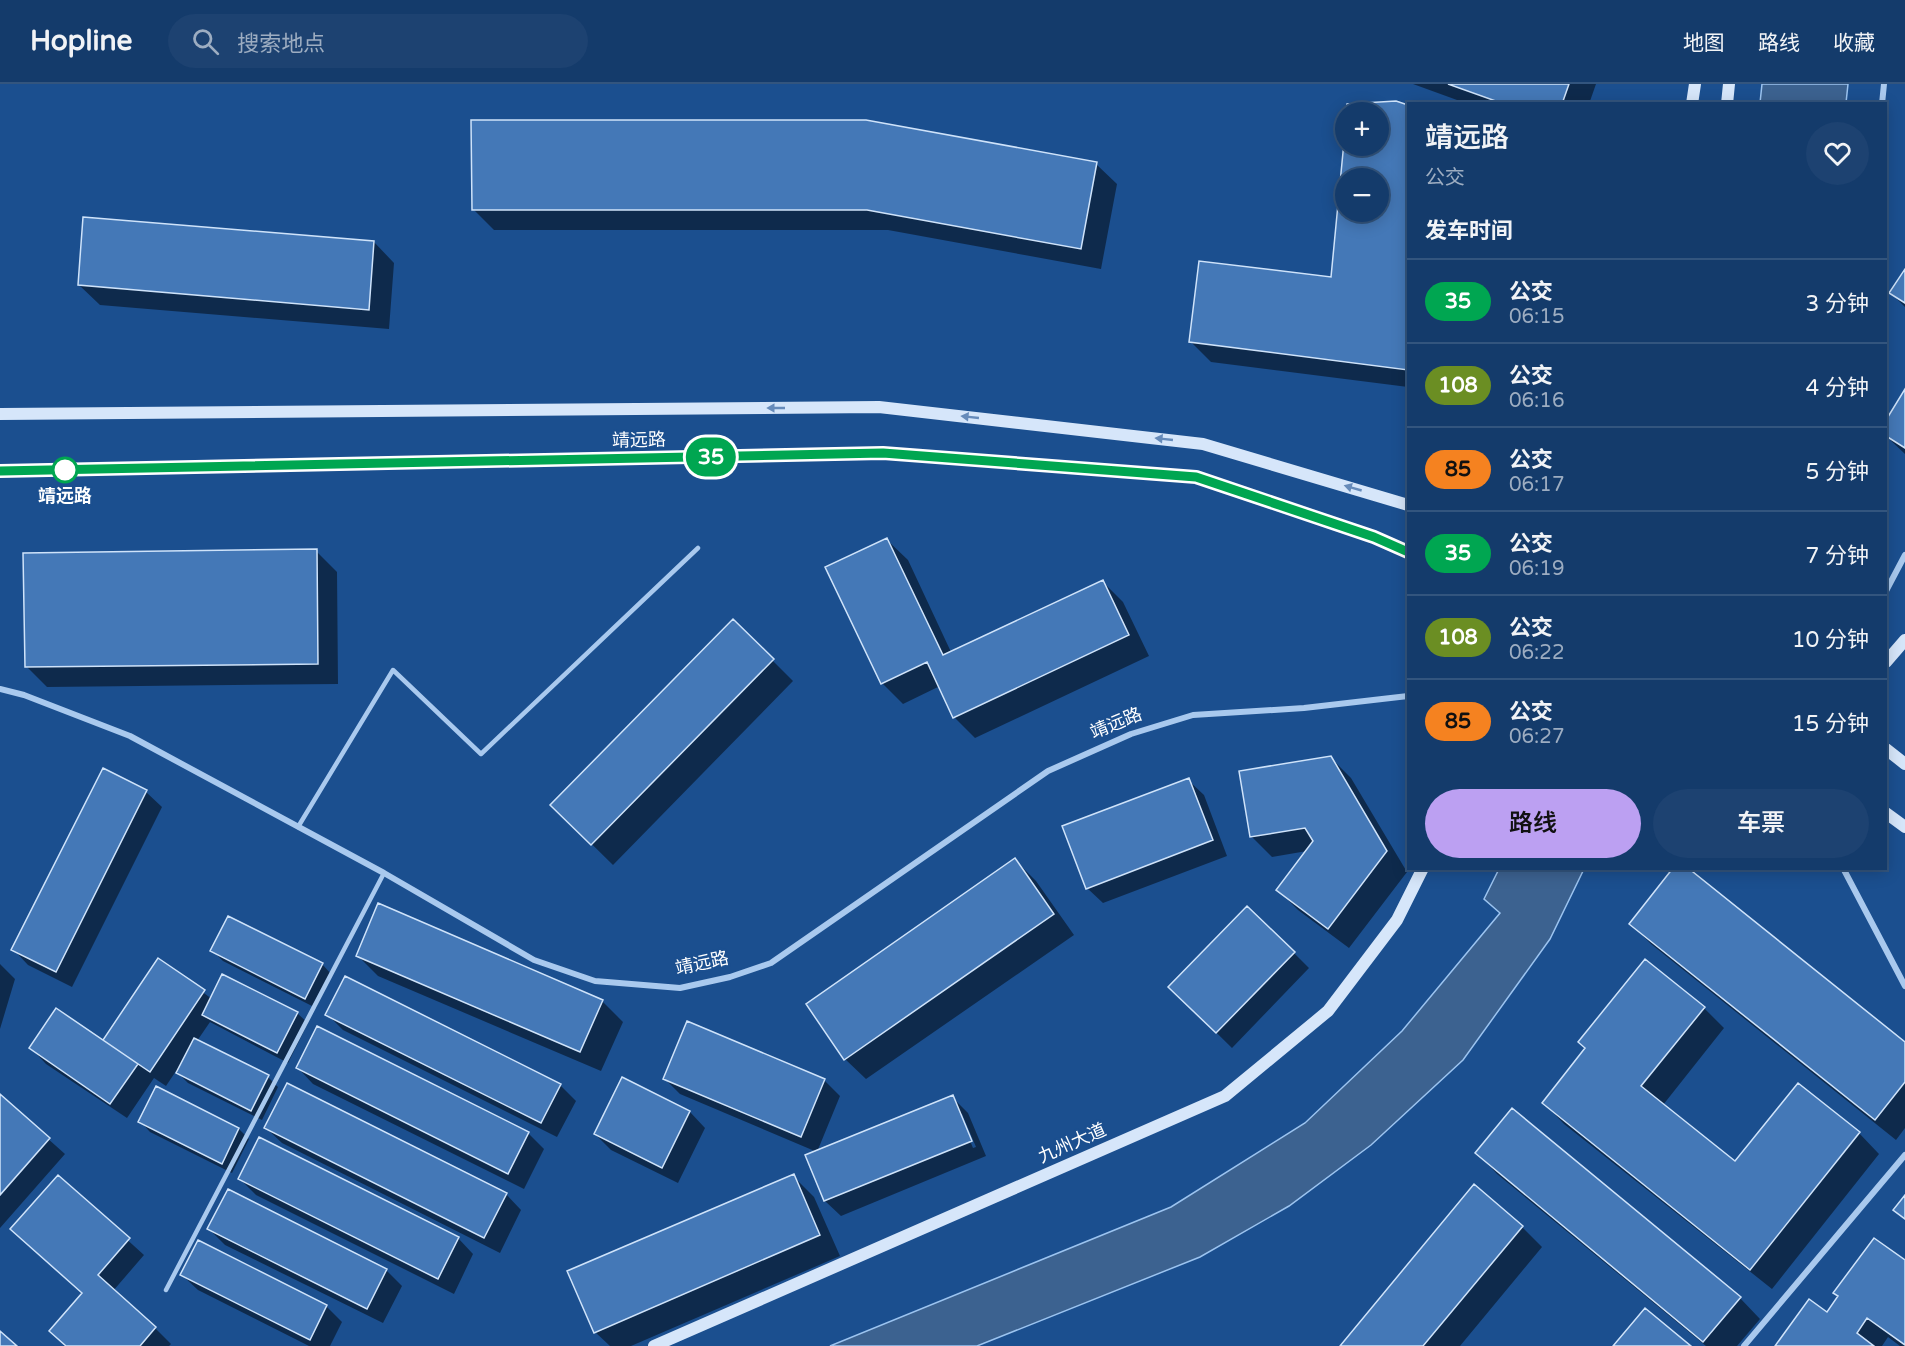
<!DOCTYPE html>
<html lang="zh">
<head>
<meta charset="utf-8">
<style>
  body { margin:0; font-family:"Varela Round","Noto Sans SC",sans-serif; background:#1d4271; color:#f1f3f6; height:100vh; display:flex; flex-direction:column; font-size:22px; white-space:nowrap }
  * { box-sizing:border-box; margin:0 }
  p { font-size:20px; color:#9dadc1 }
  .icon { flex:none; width:33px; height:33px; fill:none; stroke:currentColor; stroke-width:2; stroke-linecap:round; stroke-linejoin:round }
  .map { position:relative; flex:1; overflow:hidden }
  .sheet { position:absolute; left:1407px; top:18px; width:480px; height:768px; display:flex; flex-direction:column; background:#143b6b; border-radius:0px; box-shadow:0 3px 15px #0003,0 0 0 2px #33557e }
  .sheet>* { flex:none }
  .badge { padding:0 12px; border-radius:20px; font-size:21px; line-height:39px }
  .controls { position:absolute; left:1335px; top:18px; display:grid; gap:12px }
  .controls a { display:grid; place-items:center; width:54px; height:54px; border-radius:50%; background:#143b6b; box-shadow:0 3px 15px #0003,0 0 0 2px #33557e; font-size:30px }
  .map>.badge { position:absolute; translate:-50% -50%; box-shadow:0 0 0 3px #fff }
  h2 { padding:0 18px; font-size:22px; line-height:54px }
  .round { display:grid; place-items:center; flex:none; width:63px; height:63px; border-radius:32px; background:#1d4271 }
  .overview { display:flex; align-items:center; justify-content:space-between; height:102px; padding:0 18px }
  h1 { font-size:28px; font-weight:600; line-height:45px }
  .button { display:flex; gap:12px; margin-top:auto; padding:12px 18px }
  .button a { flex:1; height:69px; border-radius:36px; background:#bca0f2; color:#111; font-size:24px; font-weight:600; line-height:69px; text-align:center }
  .button a+a { background:#1d4271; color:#f1f3f6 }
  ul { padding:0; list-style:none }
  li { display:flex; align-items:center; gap:18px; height:84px; padding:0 18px; border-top:2px solid #33557e }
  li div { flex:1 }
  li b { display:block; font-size:22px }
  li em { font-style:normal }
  li .badge { min-width:66px; font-weight:700; text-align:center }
  header { display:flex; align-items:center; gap:36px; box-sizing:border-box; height:84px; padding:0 30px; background:#143b6b; border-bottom:2px solid #33557e }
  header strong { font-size:28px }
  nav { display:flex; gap:33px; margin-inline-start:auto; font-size:21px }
  .search { width:420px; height:54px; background:#1d4271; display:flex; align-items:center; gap:15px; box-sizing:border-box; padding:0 21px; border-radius:33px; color:#9dadc1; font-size:22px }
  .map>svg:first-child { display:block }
  .water { fill:#3c6290; stroke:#9cc4f0; stroke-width:1.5 }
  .shadow { fill:#0007; fill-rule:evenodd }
  .building { fill:#4478b7; stroke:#cfe3fa; stroke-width:1.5; fill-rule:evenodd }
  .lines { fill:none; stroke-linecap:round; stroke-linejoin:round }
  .lane { stroke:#a9c9ee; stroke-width:4.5 }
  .street { stroke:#a9c9ee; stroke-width:6 }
  .secondary { stroke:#d6e6fa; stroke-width:12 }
  .oneway { fill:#668bba }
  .line-casing { stroke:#fff; stroke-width:14 }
  .line { stroke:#00a651; stroke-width:9 }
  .stop-dot { fill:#fff; stroke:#00a651; stroke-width:3 }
  .labels { text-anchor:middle; stroke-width:4.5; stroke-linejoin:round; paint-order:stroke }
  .street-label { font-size:18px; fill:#fff; stroke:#1b4f8f }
  .stop-label { font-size:18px; font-weight:bold; fill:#fff; stroke:#1b4f8f }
</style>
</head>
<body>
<header>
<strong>Hopline</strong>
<div class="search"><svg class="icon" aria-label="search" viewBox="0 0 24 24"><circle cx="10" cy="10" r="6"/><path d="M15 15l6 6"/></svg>搜索地点</div>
<nav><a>地图</a><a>路线</a><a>收藏</a></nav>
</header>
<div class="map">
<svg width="1905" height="1262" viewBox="0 0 1905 1262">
  <rect width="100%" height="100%" fill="#1b4f8f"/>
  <!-- water -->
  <path class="water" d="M1762,0H1848L1846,19H1760Z
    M1499,785H1584L1550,855L1463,976L1371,1061L1289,1122L1200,1173L977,1262H830L1171,1123L1305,1039L1402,947L1500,829L1484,815Z"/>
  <!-- shadow -->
  <path class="shadow" d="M1413,0H1596L1589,20H1468Z
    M1396,18L1408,23V303L1211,278L1191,258L1332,195L1346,62H1378V28H1348L1349,21ZM1346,94H1378V128H1346Z
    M1096,80L1117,100L1101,185L888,146H494L473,125Z
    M374,158L394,179L389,245L100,221L79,201Z
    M1905,187V223L1891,209Z
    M1905,308V370L1886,352V339Z
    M887,456L908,476L951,568L1102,497L1123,518L1149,572L975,654L954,633L940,602L903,620L882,599Z
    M316,467L337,488L338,600L47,603L27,583Z
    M733,537L793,597L613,781L552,721Z
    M1330,673L1351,694L1407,788L1349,864L1298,826L1278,806L1307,767L1272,773L1251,752Z
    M103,686L146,708L162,723L72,903L28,881L13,865Z
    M1188,696L1204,711L1227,772L1103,819L1087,804Z
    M1015,776L1036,797L1074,851L866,995L845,975Z
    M1631,840L1905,960V1044L1896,1056L1651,860Z
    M212,866L322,880L332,891L316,924L223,877Z
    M1294,869L1309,884L1232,964L1170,903Z
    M358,872L602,917L623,938L601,987L378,892Z
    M159,876L212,915L297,929L308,939L288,979L210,938L197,957L268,993L278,1003L262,1036L188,999L176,987L166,1002L154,994L127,1034L46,980L31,964L103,958Z
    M0,880L15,895L0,945Z
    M1704,924L1724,944L1663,1021L1736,1079L1859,1049L1879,1070L1772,1205L1564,1040L1544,1019Z
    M327,930L560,1001L576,1017L557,1053L343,946Z
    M688,939L825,997L840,1012L817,1068L680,1010L665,995Z
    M298,984L528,1049L544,1065L524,1105L313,1000Z
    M623,995L690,1028L705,1044L678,1099L611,1066L595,1050Z
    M157,1004L239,1045L249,1055L232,1089L150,1048L140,1037Z
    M0,1012L65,1070L0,1144Z
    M952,1013L968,1029L986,1072L841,1132L825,1117L807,1072ZM959,1030H962L976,1063L973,1064Z
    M266,1044L506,1110L521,1126L500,1169L282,1059Z
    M1477,1069L1740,1214L1760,1235L1737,1262H1706L1497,1090Z
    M793,1092L814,1113L840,1172L631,1262H610L595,1248Z
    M58,1093L144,1171L113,1207L155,1244L171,1260L169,1262H66L83,1210L12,1145Z
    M240,1095L458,1154L473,1170L454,1210L256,1111Z
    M1522,1143L1542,1163L1460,1262H1342Z
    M209,1145L386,1186L402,1202L383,1239L225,1161Z
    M1905,1178V1262H1900L1888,1253L1882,1262H1776Z
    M182,1191L326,1222L342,1238L330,1262H309L198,1206Z"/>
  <!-- building -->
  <path class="building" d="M1448,0H1569L1562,20H1504Z
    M1396,17L1408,21V286L1189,258L1199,177L1331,193L1346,37V62H1378V28H1346L1347,20ZM1346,94H1378V128H1346Z
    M471,36H866L1097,78L1081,165L867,126H472Z
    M83,133L374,157L369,226L78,201Z
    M1905,185V219L1889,209Z
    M1905,305V364L1886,352V336Z
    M887,454L943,571L1103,496L1129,551L953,634L927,578L881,600L825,483Z
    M317,465L318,580L25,583L23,469Z
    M733,535L774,575L591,761L550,721Z
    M1331,672L1387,767L1328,845L1276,806L1313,757L1305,744L1250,753L1239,687Z
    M103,684L147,706L56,888L11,866Z
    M1189,694L1213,756L1086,805L1062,742Z
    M1015,774L1054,830L844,976L806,920Z
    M1673,784H1688L1905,958V998L1875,1036L1629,840Z
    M378,819L603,916L580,968L356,872Z
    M1247,822L1295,868L1216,949L1168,903Z
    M228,832L323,879L305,915L210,867Z
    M158,874L205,906L150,988L103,956Z
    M1645,875L1705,923L1641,1002L1735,1077L1798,999L1860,1048L1750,1186L1542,1019L1585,964L1578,958Z
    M222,890L298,928L277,969L202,931Z
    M345,892L561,1000L541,1039L325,931Z
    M56,924L138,980L110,1020L29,964Z
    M687,937L825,995L801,1053L663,995Z
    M317,942L529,1048L508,1090L296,984Z
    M194,954L269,991L251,1027L176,989Z
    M622,993L690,1027L662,1084L594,1050Z
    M287,999L507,1109L484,1154L264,1044Z
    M156,1002L239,1044L222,1080L138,1038Z
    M0,1010L50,1054L0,1111Z
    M953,1011L972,1057L824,1117L805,1071Z
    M1512,1024L1741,1213L1703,1258L1475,1069Z
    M259,1053L459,1153L438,1195L238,1095Z
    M794,1090L820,1151L594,1249L567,1187Z
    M58,1091L130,1154L98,1191L156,1243L140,1262H66L49,1247L82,1209L10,1145Z
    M1474,1100L1523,1142L1423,1262H1340Z
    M228,1105L387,1185L367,1225L207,1145Z
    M1905,1111V1135L1893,1126Z
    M1874,1154L1905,1176V1261L1867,1234L1857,1249L1874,1262H1775L1809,1215L1827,1228L1838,1212L1833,1209Z
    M198,1156L327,1221L310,1256L180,1191Z
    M1645,1224L1691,1262H1613Z
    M0,1247L17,1262H0Z"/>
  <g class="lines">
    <!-- lane -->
    <path class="lane" d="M298,743L393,586L481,670L698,464
      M166,1206L384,789"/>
    <!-- street -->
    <path class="street" d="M1882,20L1884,0
      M1886,507L1905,471
      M0,605L24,611L130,652L384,789L534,876L595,897L680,904L730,893L771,879L1048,687L1131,650L1193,631L1304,624L1408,612
      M1843,784L1905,902
      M1744,1262L1905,1071"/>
    <!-- secondary -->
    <path class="secondary" d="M1692,20L1695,0
      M1727,20L1729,0
      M0,330L879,323L1203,360L1408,421
      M0,387L883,369L1196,393L1374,453L1408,468
      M1886,578L1905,556
      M1886,665L1905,680
      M1886,729L1905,743
      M654,1262L1225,1012L1328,927L1397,836L1423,784"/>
  </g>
  <!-- one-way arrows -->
  <defs><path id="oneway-solid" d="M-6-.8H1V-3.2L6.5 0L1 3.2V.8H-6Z" transform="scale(1.5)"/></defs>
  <g class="oneway">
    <use href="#oneway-solid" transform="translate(776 324) rotate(180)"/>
    <use href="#oneway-solid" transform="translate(970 333) rotate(-174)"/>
    <use href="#oneway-solid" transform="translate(1164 355) rotate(-174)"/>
    <use href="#oneway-solid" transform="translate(1353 404) rotate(-164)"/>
  </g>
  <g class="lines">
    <defs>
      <path id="line" d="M0,387L883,369L1196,393L1374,453L1408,468"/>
    </defs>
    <!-- line casing -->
    <use href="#line" class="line-casing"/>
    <!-- line -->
    <use href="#line" class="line"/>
  </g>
  <!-- markers -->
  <circle class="stop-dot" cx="65" cy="386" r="12"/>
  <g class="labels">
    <!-- street labels -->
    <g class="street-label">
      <text transform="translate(639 356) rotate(-1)" y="6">靖远路</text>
      <text transform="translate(1116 639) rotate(-22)" y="6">靖远路</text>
      <text transform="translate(702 879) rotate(-12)" y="6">靖远路</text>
      <text transform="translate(1072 1059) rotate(-24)" y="6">九州大道</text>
    </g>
    <!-- stop labels -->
    <g class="stop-label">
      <text x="65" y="418">靖远路</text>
    </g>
  </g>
</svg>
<div class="controls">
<a>+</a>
<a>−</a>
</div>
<b class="badge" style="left:711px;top:373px;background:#00a651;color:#fff">35</b>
<section class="sheet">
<div class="overview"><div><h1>靖远路</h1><p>公交</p></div><a class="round"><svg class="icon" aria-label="heart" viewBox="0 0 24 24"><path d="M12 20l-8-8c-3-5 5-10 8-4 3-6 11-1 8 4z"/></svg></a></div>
<h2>发车时间</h2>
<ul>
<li><span class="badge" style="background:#00a651;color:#fff">35</span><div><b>公交</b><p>06:15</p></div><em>3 分钟</em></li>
<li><span class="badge" style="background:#6b8e23;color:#fff">108</span><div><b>公交</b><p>06:16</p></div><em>4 分钟</em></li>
<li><span class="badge" style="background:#f58220;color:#111">85</span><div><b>公交</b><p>06:17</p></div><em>5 分钟</em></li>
<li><span class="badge" style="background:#00a651;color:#fff">35</span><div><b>公交</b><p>06:19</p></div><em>7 分钟</em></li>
<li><span class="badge" style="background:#6b8e23;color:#fff">108</span><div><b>公交</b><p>06:22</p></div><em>10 分钟</em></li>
<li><span class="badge" style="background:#f58220;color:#111">85</span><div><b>公交</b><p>06:27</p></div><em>15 分钟</em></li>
</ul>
<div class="button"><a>路线</a><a>车票</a></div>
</section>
</div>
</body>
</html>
